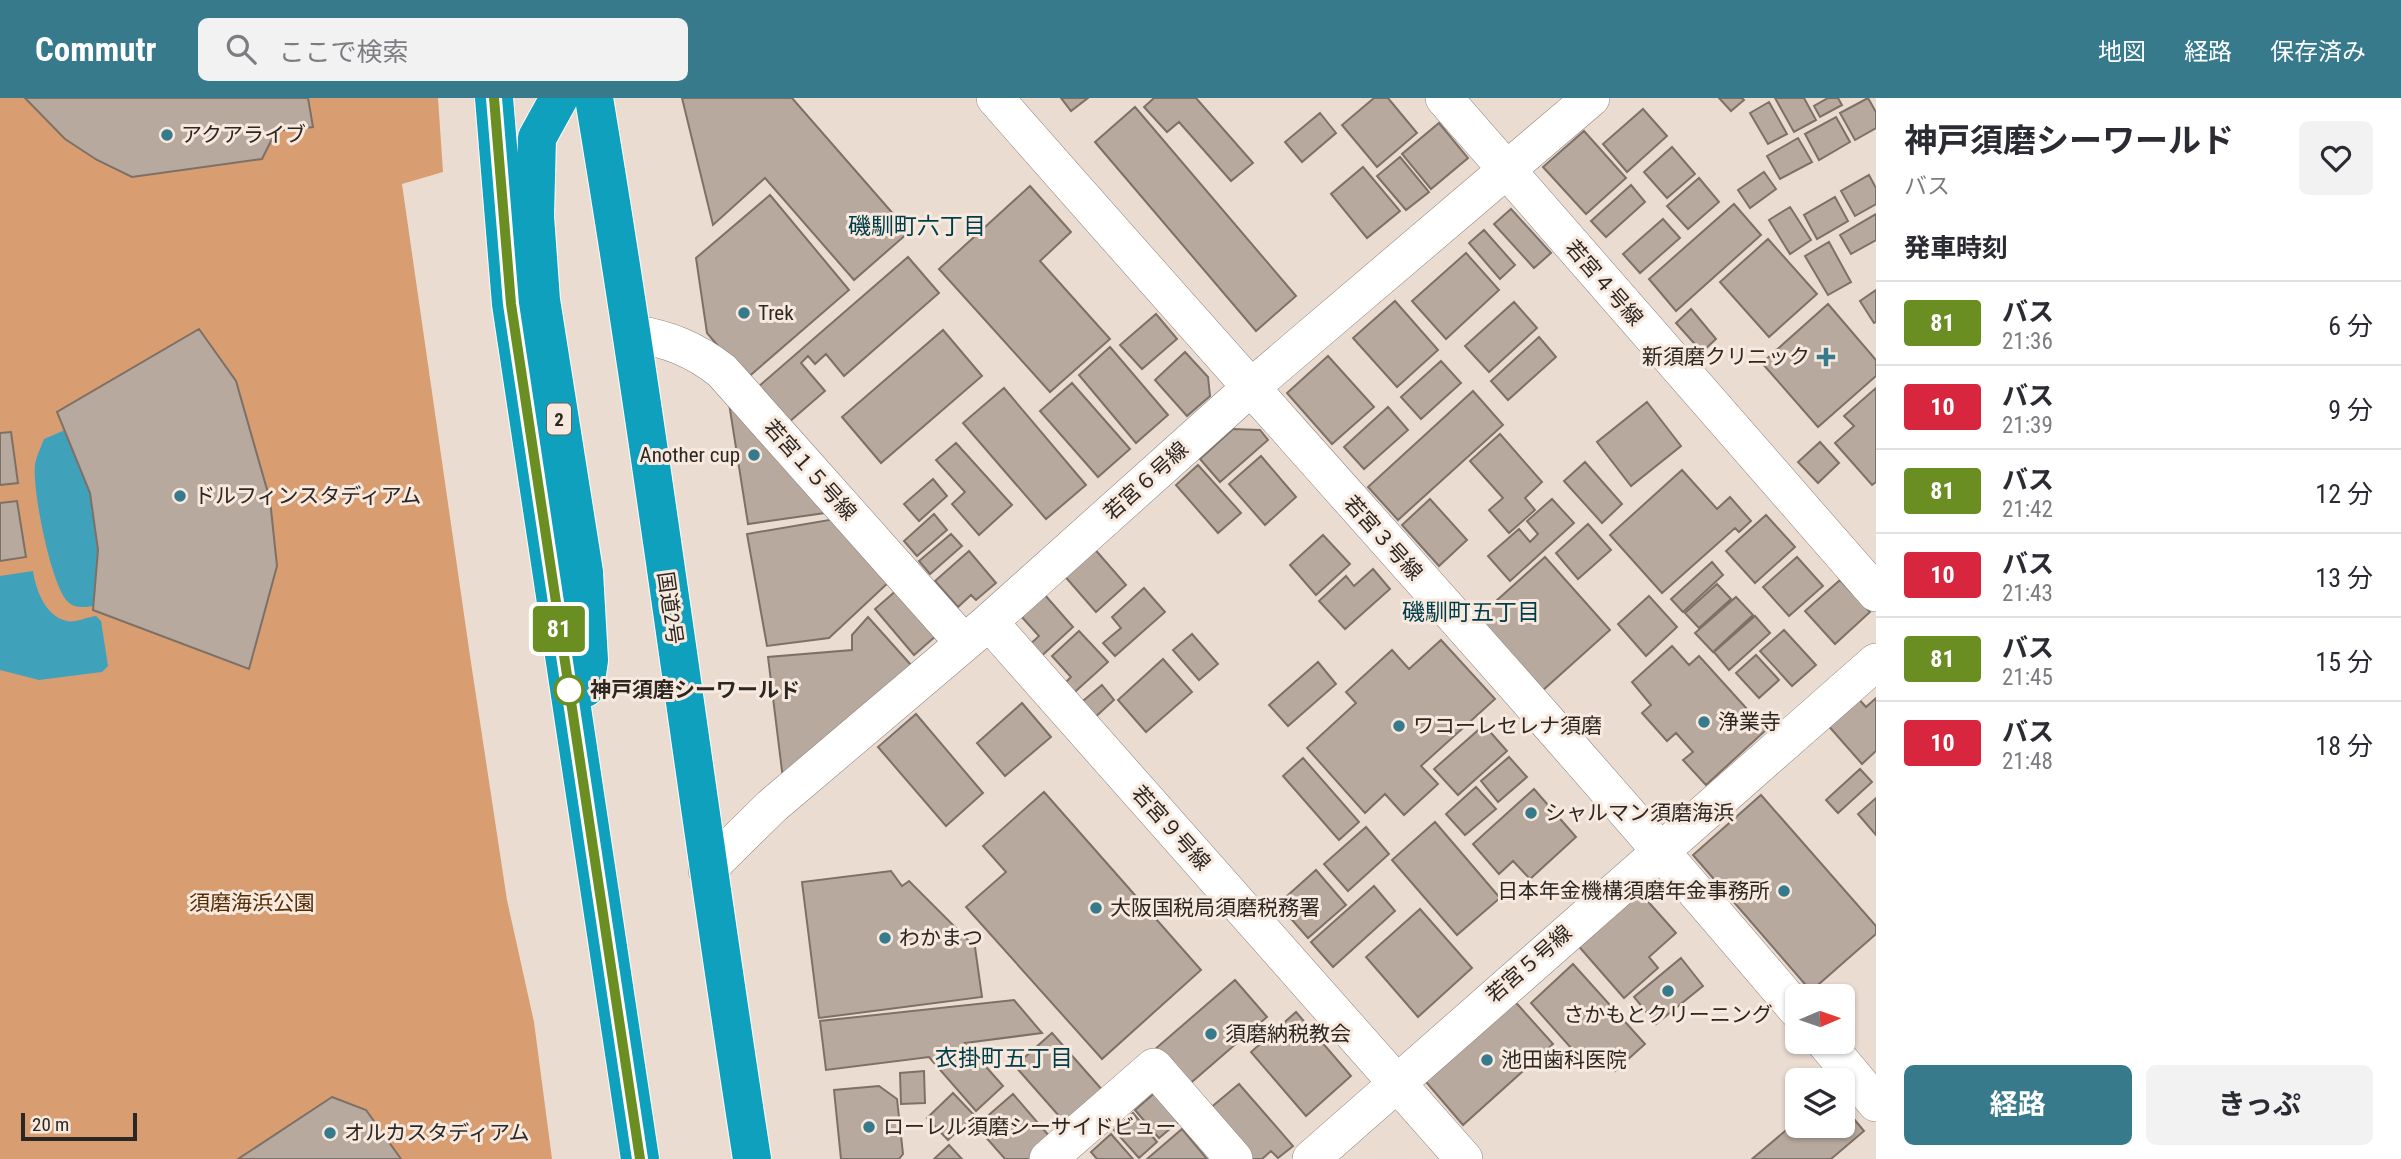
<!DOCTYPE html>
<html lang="ja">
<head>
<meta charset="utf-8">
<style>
  body { margin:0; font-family:"Roboto Condensed","Noto Sans JP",sans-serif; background:#f2f2f3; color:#2b2b33; height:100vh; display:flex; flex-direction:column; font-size:26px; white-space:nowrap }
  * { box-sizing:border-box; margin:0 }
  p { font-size:23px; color:#7c7c81 }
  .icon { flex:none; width:38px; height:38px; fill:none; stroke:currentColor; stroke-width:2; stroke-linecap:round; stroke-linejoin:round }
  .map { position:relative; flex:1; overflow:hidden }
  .details { display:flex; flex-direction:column; background:#fff; width:525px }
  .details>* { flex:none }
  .badge { padding:0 14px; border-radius:5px; font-size:24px; line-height:46px }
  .needle { width:46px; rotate:88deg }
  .tools { position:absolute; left:1785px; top:886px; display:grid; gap:14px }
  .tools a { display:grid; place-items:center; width:70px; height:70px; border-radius:10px; background:#fff; box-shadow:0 2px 5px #0004; font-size:35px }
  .scale { position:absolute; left:21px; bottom:18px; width:116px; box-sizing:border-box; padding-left:7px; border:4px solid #2c2723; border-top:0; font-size:19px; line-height:24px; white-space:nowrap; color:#2c2723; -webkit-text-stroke:5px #f8e9de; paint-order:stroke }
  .map>.badge { position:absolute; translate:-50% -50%; box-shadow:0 0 0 4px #fff }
  h2 { padding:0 28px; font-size:26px; line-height:63px }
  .round { display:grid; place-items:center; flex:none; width:74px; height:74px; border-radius:10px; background:#f2f2f3 }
  .headline { display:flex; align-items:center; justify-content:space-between; height:119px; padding:0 28px }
  h1 { font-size:33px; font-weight:700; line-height:52px }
  .primary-button { display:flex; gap:14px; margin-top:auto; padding:14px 28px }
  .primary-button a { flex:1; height:80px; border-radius:10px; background:#377a8b; color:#fff; font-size:28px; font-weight:700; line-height:80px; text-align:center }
  .primary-button a+a { background:#f2f2f3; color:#2b2b33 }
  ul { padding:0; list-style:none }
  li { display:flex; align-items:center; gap:21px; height:84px; padding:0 28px; border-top:2px solid #e1e1e2 }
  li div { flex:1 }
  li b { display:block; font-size:26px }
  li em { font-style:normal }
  li .badge { min-width:77px; font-weight:700; text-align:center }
  header { display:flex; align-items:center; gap:42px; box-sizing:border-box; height:98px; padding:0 35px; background:#377a8b; color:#fff }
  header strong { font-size:33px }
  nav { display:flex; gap:38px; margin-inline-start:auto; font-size:24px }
  .search { width:490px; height:63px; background:#f2f2f3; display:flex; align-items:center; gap:18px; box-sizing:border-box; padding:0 24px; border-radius:10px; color:#7c7c81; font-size:26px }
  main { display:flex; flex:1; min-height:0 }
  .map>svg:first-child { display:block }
  .green { fill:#d89e71 }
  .water { fill:#3fa2ba }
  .building { fill:#b7a99e; stroke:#7d7066; stroke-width:2 }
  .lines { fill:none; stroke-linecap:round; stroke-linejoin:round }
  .street-casing { stroke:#908278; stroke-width:38 }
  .highway-casing { stroke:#fff; stroke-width:40 }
  .street { stroke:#fff; stroke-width:37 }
  .highway { stroke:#0fa0bd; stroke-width:38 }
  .line-casing { stroke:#fff; stroke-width:16 }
  .line { stroke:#6b8e23; stroke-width:10 }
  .poi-dot { fill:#377a8b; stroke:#f8e9de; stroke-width:2.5 }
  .stop-dot { fill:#fff; stroke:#6b8e23; stroke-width:3.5 }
  .labels { text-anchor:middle; stroke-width:6; stroke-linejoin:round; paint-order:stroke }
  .shield { fill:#f8e9de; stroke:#69615b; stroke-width:2 }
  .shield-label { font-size:19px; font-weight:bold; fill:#2c2723 }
  .poi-label { font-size:21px; fill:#2c2723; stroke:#f8e9de; text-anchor:start }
  .street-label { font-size:21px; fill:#2c2723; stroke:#f8e9de }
  .stop-label { font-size:21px; font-weight:bold; fill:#2c2723; stroke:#f8e9de; text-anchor:start }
  .park-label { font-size:21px; fill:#542c05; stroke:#f8e9de }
  .neighbourhood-label { font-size:23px; fill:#003d4a; stroke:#f8e9de }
</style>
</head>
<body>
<header>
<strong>Commutr</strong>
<div class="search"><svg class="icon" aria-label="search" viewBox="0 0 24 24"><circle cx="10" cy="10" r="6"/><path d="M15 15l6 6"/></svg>ここで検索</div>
<nav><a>地図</a><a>経路</a><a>保存済み</a></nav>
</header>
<main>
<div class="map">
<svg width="1876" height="1061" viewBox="0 0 1876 1061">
  <rect width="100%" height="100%" fill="#ebdcd1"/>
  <!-- green -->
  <path class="green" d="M0,0H438L443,74L402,86L470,558L507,802L534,924L552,1061H0Z"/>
  <!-- water -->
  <path class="water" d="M65,332L90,395L98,452L94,508C85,509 75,511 68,504C51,488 32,391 35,367C36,359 41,349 44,341Z
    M33,473C36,492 45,518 67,523C75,525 87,519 96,518L101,523L108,568L102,574L39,582L0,572V478Z"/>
  <!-- building -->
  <path class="building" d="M25,0H308L313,29L276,33L262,61L132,79L97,62L65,41Z
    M682,0H792L909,134L854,182L765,80L713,127Z
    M1061,0H1088L1071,13Z
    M1154,0H1196L1253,65L1231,83L1179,24L1167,34L1144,9Z
    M1374,0H1388L1417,35L1377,69L1342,27Z
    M1719,0H1742L1744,2L1731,13Z
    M1775,0H1804L1816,22L1794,34Z
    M1828,0H1838L1842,7L1820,19L1814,8Z
    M1868,0L1876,14V30L1855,42L1840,15Z
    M1769,4L1787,36L1768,46L1750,15Z
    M1135,9L1296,198L1256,233L1095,44Z
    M1643,11L1667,38L1627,74L1603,46Z
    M1320,15L1336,35L1302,64L1285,44Z
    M1836,19L1850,44L1819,62L1805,36Z
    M1439,25L1468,60L1431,91L1402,56Z
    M1584,33L1626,80L1586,116L1543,69Z
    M1798,40L1812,64L1780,81L1767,58Z
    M1672,49L1695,76L1667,100L1644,74Z
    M1400,59L1429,94L1406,112L1377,78Z
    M1363,69L1400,113L1367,140L1331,96Z
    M1764,74L1776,91L1750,110L1738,92Z
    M1869,77L1876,90V106L1855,118L1841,93Z
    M1699,80L1719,104L1688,131L1667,108Z
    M1631,87L1645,104L1606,139L1591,123Z
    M1030,88L1071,134L1040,163L1110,241L1050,294L939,171Z
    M770,97L849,192L746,281L707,235L696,160Z
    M1835,99L1848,123L1817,141L1804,117Z
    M1734,106L1761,137L1676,213L1649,181Z
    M1790,109L1811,142L1790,156L1769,122Z
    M1511,111L1551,155L1534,170L1494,126Z
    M1876,116V142L1851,156L1840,137Z
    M1663,121L1680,140L1640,175L1623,156Z
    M1484,132L1515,167L1500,181L1469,145Z
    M1768,141L1817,196L1769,239L1720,184Z
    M1829,144L1851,184L1828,197L1805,158Z
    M1466,155L1499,192L1446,241L1412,203Z
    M908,159L939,195L844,278L826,256L815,266L808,258L801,265L825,293L789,324L758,289Z
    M1876,192V224L1874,225L1860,203Z
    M1395,203L1438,252L1397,289L1353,240Z
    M1514,204L1537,230L1489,274L1465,248Z
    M1828,206L1876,262V278L1818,329L1762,265Z
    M1691,211L1716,241L1702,254L1676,225Z
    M1156,216L1177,241L1142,271L1120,247Z
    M199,231L236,283L270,402L277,468L249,571L93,512L98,452L90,395L57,314Z
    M943,232L982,278L881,365L842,319Z
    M1539,239L1556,259L1508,302L1491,283Z
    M1110,249L1168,317L1136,345L1079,277Z
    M1185,254L1208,279L1210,298L1187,318L1155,282Z
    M1328,258L1374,309L1332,346L1287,295Z
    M1441,263L1461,285L1421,321L1401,299Z
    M1072,285L1130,351L1098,379L1040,313Z
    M1004,290L1086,387L1046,421L963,325Z
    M1876,290V384L1872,387L1835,345L1854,328L1844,318Z
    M1473,293L1503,327L1398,422L1368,389Z
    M728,299L832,414L748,426Z
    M1647,304L1681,348L1631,388L1597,344Z
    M1388,309L1408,332L1364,371L1344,349Z
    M1233,331L1260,332L1268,342L1220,384L1200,361Z
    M11,334L18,385L0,387V335Z
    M1500,336L1542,384L1525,400L1535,412L1509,435L1489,412L1503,400L1470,363Z
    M1820,344L1839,365L1818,385L1798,364Z
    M956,345L1012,407L979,437L952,406L965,394L936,362Z
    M1261,358L1296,399L1265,427L1229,386Z
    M1585,364L1622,406L1602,425L1564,383Z
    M1198,367L1241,415L1218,435L1176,387Z
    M1682,372L1717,411L1730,399L1751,423L1739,434L1735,430L1662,495L1610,437Z
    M933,381L947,398L919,423L904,406Z
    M1430,401L1467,442L1439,468L1402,427Z
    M1552,401L1574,425L1510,483L1488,458L1519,431L1530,444L1538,436L1527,423Z
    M17,403L26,459L0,463V405Z
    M934,416L947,432L917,458L904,443Z
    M1766,417L1795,449L1755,485L1726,453Z
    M835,421L890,483L829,540L767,548L747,436Z
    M1588,426L1611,452L1578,481L1556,455Z
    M951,436L962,448L930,476L919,463Z
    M1323,437L1350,466L1316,497L1290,467Z
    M1092,448L1126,487L1096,514L1062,475Z
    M969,453L996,485L976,502L971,497L958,509L935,483Z
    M1545,459L1610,532L1542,593L1477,520Z
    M1797,459L1823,488L1789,518L1763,489Z
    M1712,464L1723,477L1683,514L1671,501Z
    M1373,471L1390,491L1345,531L1319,503L1346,478L1354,488Z
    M1840,482L1870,514L1835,546L1805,513Z
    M1717,486L1731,501L1699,530L1685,515Z
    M1144,490L1165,514L1115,558L1103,545L1121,530L1112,519Z
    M898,491L937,537L914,557L875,511Z
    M1044,496L1073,529L1036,563L1025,551L1039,538L1020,517Z
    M1649,498L1677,529L1646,558L1618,526Z
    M1736,499L1753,517L1713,554L1695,535Z
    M1755,518L1770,535L1729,572L1714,554Z
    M868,519L911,567L783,681L768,559L852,552V537Z
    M1784,532L1816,567L1792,588L1760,553Z
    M1079,533L1108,564L1067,601L1059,591L1071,579L1052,558Z
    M1192,536L1218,566L1199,582L1173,552Z
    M1441,542L1495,601L1421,668L1438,686L1404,717L1385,696L1365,715L1307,650L1356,605L1346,594L1392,552L1409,571Z
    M1672,548L1689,567L1699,558L1766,632L1706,687L1683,662L1693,654L1676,635L1667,643L1642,615L1651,607L1632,584Z
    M1756,557L1779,582L1759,600L1736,575Z
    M1163,561L1192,594L1146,634L1118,602Z
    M1318,564L1336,586L1288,628L1269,607Z
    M1102,587L1114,602L1092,622L1078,607Z
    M1856,598L1866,609L1876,600V653L1862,666L1826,625Z
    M1022,605L1051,639L1005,678L977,645Z
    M916,616L983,695L946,728L878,649Z
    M1484,627L1507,653L1458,697L1434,671Z
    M1509,659L1527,679L1498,704L1481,683Z
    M1303,660L1359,724L1339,742L1283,678Z
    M1860,671L1872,684L1838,715L1826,702Z
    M1476,689L1496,711L1465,737L1446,716Z
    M1534,691L1576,739L1530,781L1513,763L1499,776L1473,746Z
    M1044,694L1201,872L1102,961L966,809L1006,774L983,748Z
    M1761,697L1876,828V836L1811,893L1693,757Z
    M1876,700V737L1858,716Z
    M1435,724L1500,800L1457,837L1392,762Z
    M1366,729L1389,756L1348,793L1324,766Z
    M1316,772L1346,807L1308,840L1278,806Z
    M891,773L902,788L909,783L975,849L982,899L819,920L802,784Z
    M1374,788L1395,813L1333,869L1311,844Z
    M1636,790L1676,835L1649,859L1658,870L1624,900L1575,844Z
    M1420,811L1472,870L1418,919L1366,859Z
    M1681,860L1703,888L1656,926L1634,899Z
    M1573,866L1645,946L1615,973L1602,957L1588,969L1531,905Z
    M1235,882L1267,919L1186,989L1154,952Z
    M1510,898L1553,946L1463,1027L1421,978Z
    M1014,902L1042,935L965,945L1003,988L976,1013L929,959L826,972L820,923Z
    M1296,914L1351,978L1306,1018L1251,954Z
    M1052,935L1104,994L1067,1027L1015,968Z
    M924,973L925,1005L901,1006L900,975Z
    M1239,986L1293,1048L1278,1060L1271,1053L1262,1061H1252L1209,1011Z
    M879,988L897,1001L903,1056L899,1061H841L834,992Z
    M1158,992L1183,1020L1159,1040L1135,1012Z
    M953,995L974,1017L948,1042L927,1020Z
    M1013,996L1056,1046L1039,1061H1005L976,1028Z
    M332,999L366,1012L401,1061H238Z
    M1843,1008L1864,1033L1831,1061H1752L1797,1023V1027H1843Z
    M1133,1015L1157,1044L1139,1060L1114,1032Z
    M1182,1031L1207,1061H1147Z
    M1111,1036L1133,1061H1097L1091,1054Z
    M949,1047L962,1061H934Z"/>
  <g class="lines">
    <defs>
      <path id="street" d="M995,0C1262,305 1535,603 1797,912
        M1444,0L1876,495
        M632,235C668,241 694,251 722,273L964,545
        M989,524L1464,1061
        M707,772L772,708L989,524L1249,291L1591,0
        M1824,943L1876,1005
        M1048,1061L1154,969L1234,1061
        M1311,1061L1876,564"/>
      <path id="highway" d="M494,0L511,206L640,1061
        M559,0L537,40L535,118L541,202L584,474L589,562L585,590
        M594,0C653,353 697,708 752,1061"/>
    </defs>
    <!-- street casing -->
    <use href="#street" class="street-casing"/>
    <!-- highway casing -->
    <use href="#highway" class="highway-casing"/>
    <!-- street -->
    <use href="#street" class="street"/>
    <!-- highway -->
    <use href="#highway" class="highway"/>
  </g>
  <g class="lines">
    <defs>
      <path id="line" d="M494,0L511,206L640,1061"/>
    </defs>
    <!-- line casing -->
    <use href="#line" class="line-casing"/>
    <!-- line -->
    <use href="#line" class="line"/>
  </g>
  <!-- markers -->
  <g class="poi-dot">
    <circle cx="167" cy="37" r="7"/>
    <circle cx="744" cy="215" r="7"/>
    <path d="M1822.5 248.5h7v7h7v7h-7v7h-7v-7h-7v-7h7z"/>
    <circle cx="754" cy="357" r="7"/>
    <circle cx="180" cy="398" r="7"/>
    <circle cx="1704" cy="624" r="7"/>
    <circle cx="1399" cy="628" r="7"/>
    <circle cx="1531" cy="715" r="7"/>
    <circle cx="1784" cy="793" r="7"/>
    <circle cx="1096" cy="810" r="7"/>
    <circle cx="885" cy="840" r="7"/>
    <circle cx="1668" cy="893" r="7"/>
    <circle cx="1211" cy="936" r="7"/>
    <circle cx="1487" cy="962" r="7"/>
    <circle cx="869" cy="1029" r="7"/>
    <circle cx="330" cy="1035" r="7"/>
  </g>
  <circle class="stop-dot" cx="569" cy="592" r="14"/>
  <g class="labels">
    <!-- shield labels -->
    <rect class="shield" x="547" y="305.5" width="24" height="31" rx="5"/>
    <g class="shield-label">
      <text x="559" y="328">2</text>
    </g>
    <!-- poi labels -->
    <g class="poi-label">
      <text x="181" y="44">アクアライブ</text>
      <text x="758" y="222">Trek</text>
      <text x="1810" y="266" text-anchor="end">新須磨クリニック</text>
      <text x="740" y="364" text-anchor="end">Another cup</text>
      <text x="194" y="405">ドルフィンスタディアム</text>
      <text x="1718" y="631">浄業寺</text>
      <text x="1413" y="635">ワコーレセレナ須磨</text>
      <text x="1545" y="722">シャルマン須磨海浜</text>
      <text x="1770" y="800" text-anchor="end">日本年金機構須磨年金事務所</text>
      <text x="1110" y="817">大阪国税局須磨税務署</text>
      <text x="899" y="847">わかまつ</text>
      <text x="1668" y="924" text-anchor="middle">さかもとクリーニング</text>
      <text x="1225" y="943">須磨納税教会</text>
      <text x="1501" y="969">池田歯科医院</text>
      <text x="883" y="1036">ローレル須磨シーサイドビュー</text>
      <text x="344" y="1042">オルカスタディアム</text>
    </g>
    <!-- street labels -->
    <g class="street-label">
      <text transform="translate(1604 185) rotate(49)" y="7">若宮４号線</text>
      <text transform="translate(810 372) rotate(48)" y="7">若宮１５号線</text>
      <text transform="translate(1146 383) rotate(-42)" y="7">若宮６号線</text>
      <text transform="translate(1383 440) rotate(48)" y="7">若宮３号線</text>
      <text transform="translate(670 510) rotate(82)" y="7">国道2号</text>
      <text transform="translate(1171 730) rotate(48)" y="7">若宮９号線</text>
      <text transform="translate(1529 866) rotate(-41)" y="7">若宮５号線</text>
    </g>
    <!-- stop labels -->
    <g class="stop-label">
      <text x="590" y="599">神戸須磨シーワールド</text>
    </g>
    <!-- park labels -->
    <g class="park-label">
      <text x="252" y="812">須磨海浜公園</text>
    </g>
    <!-- neighbourhood labels -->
    <g class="neighbourhood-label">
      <text x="917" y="136">磯馴町六丁目</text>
      <text x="1471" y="522">磯馴町五丁目</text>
      <text x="1004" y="968">衣掛町五丁目</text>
    </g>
  </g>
</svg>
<div class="tools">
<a><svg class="needle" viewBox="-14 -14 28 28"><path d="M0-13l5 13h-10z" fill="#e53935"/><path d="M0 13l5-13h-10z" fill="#7c7c81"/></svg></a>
<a><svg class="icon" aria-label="layers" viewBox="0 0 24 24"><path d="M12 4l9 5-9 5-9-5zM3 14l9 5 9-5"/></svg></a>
</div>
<div class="scale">20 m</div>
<b class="badge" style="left:559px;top:531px;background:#6b8e23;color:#fff">81</b>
</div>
<section class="details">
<div class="headline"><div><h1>神戸須磨シーワールド</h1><p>バス</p></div><a class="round"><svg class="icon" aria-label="heart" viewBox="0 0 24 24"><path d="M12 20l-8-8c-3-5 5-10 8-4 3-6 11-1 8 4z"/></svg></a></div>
<h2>発車時刻</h2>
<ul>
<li><span class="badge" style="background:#6b8e23;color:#fff">81</span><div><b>バス</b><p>21:36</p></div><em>6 分</em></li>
<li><span class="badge" style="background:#d7263d;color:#fff">10</span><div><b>バス</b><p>21:39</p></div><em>9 分</em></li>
<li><span class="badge" style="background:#6b8e23;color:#fff">81</span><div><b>バス</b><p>21:42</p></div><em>12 分</em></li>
<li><span class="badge" style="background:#d7263d;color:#fff">10</span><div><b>バス</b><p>21:43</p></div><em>13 分</em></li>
<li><span class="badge" style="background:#6b8e23;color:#fff">81</span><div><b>バス</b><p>21:45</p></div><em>15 分</em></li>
<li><span class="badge" style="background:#d7263d;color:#fff">10</span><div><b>バス</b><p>21:48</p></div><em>18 分</em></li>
</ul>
<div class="primary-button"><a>経路</a><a>きっぷ</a></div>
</section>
</main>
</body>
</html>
